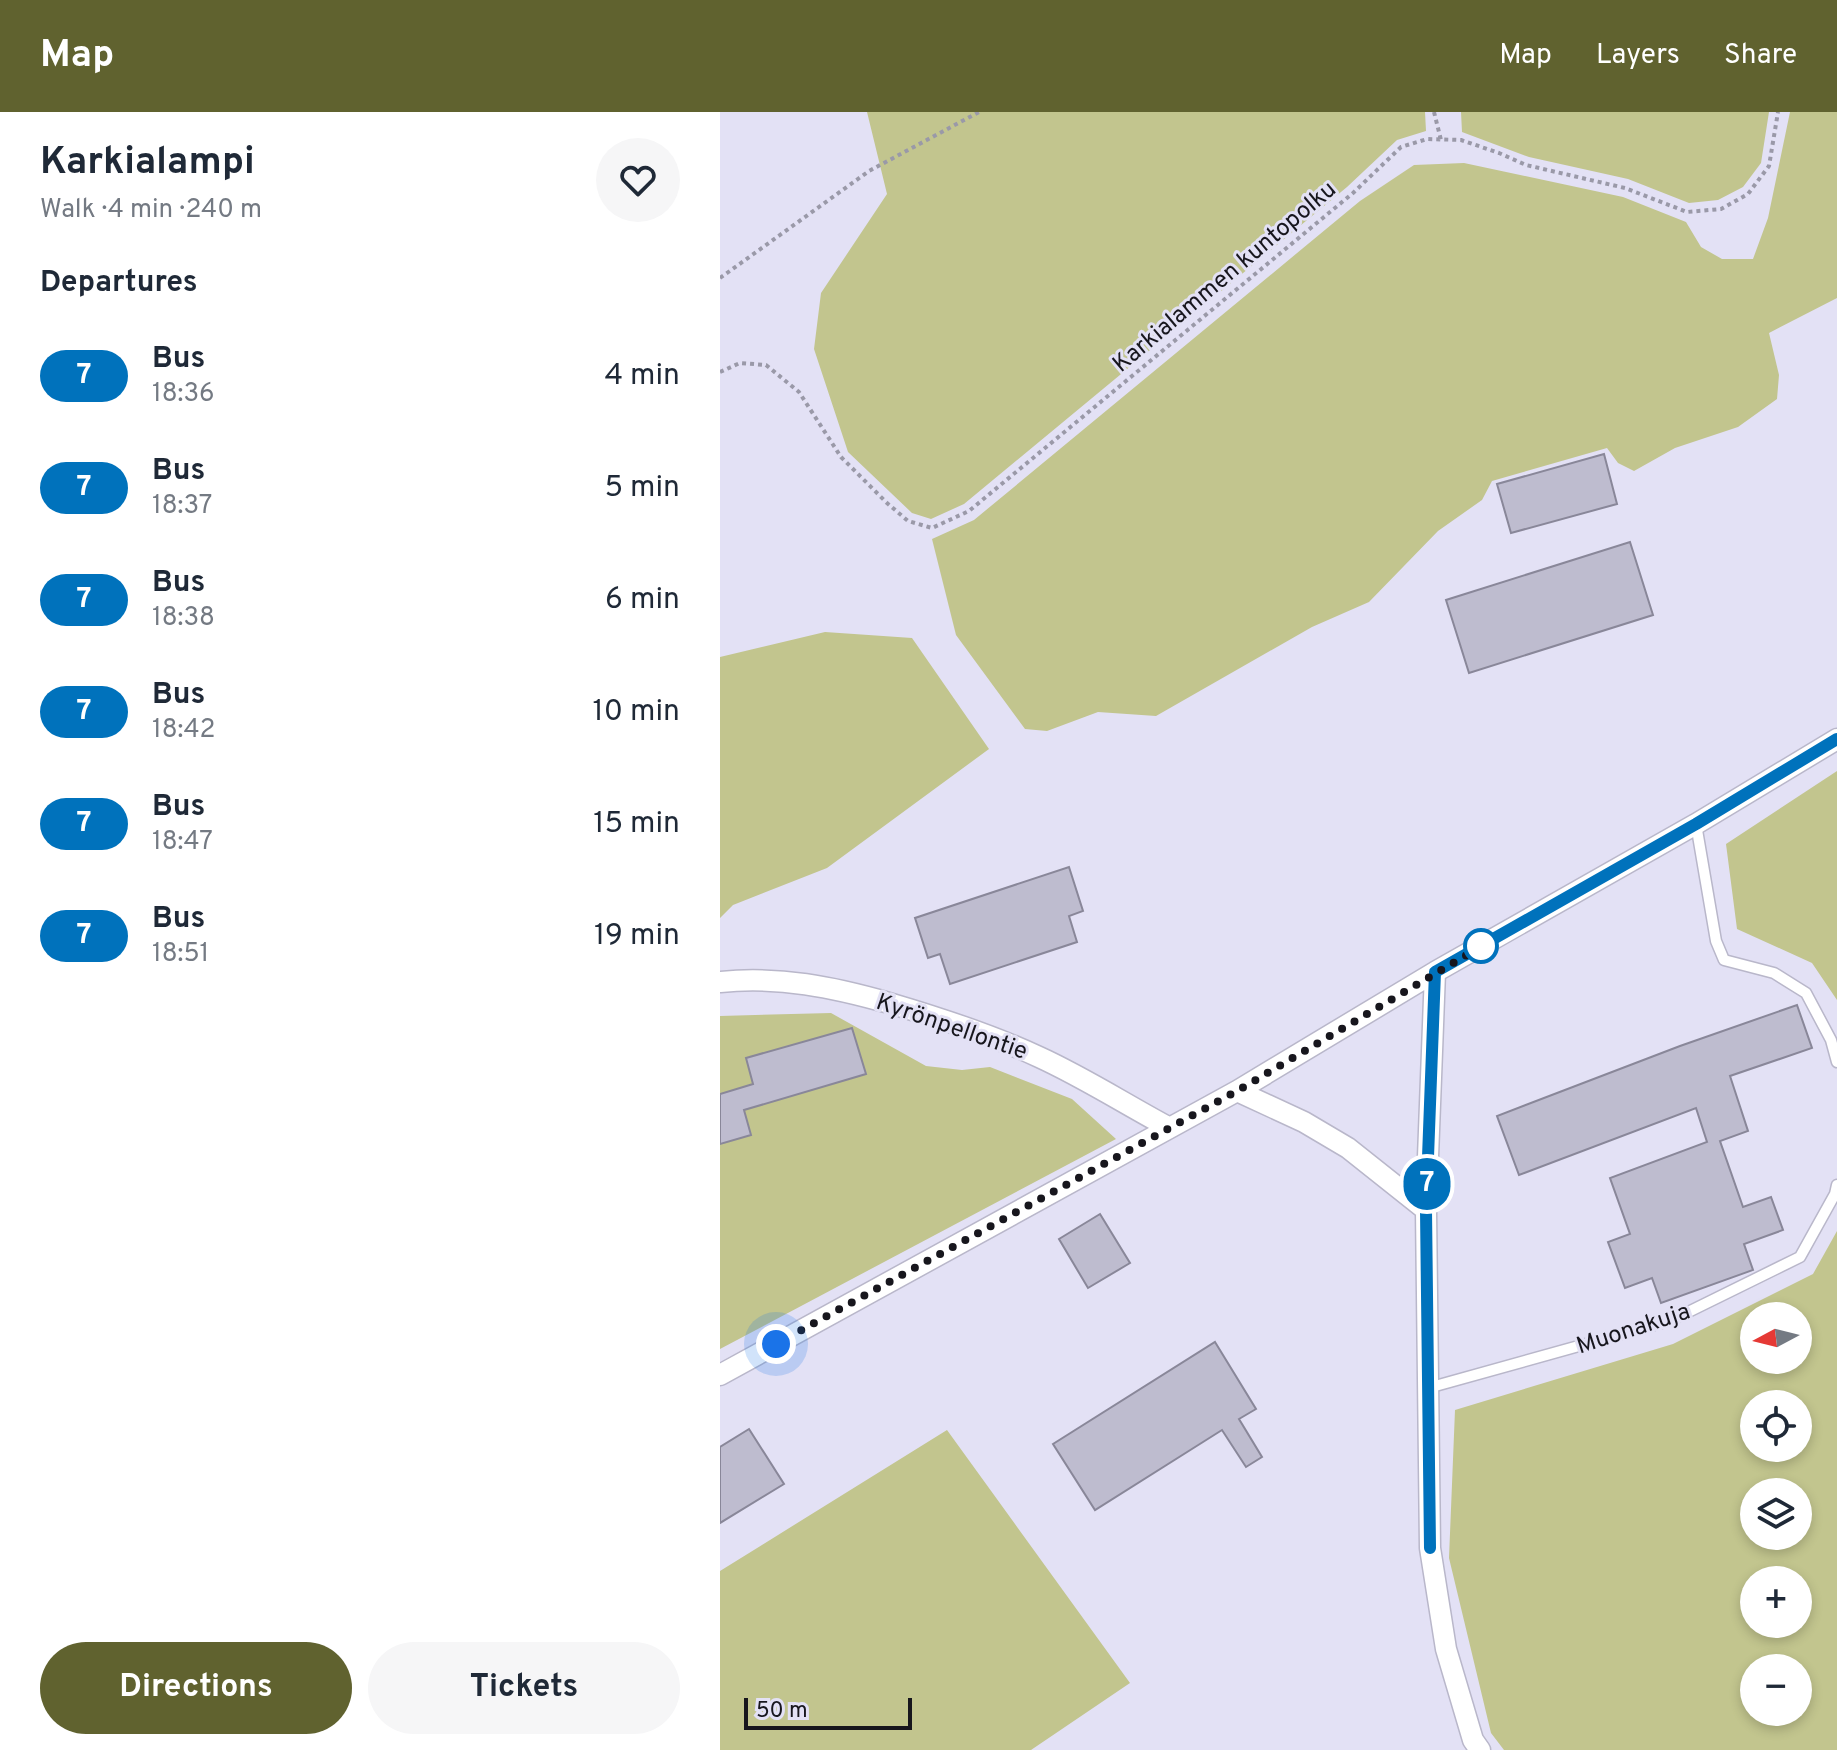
<!DOCTYPE html>
<html lang="en">
<head>
<meta charset="utf-8">
<style>
  body { margin:0; font-family:Overpass,sans-serif; background:#f6f6f7; color:#1f2937; height:100vh; display:flex; flex-direction:column; font-size:30px; white-space:nowrap }
  * { box-sizing:border-box; margin:0 }
  p { font-size:26px; color:#747a83 }
  .icon { flex:none; width:44px; height:44px; fill:none; stroke:currentColor; stroke-width:2; stroke-linecap:round; stroke-linejoin:round }
  .map { position:relative; flex:1; overflow:hidden }
  .details { display:flex; flex-direction:column; background:#fff; width:720px }
  .details>* { flex:none }
  .badge { padding:0 16px; border-radius:26px; font-size:28px; line-height:52px }
  .needle { width:52px; rotate:263deg }
  .fabs { position:absolute; left:1020px; top:1190px; display:grid; gap:16px }
  .fabs a { display:grid; place-items:center; width:72px; height:72px; border-radius:50%; background:#fff; box-shadow:0 4px 12px #0003; font-size:40px }
  .scale { position:absolute; left:24px; bottom:20px; width:168px; box-sizing:border-box; padding-left:8px; border:4px solid #17161d; border-top:0; font-size:22px; line-height:28px; white-space:nowrap; color:#17161d; -webkit-text-stroke:6px #e3e1f5; paint-order:stroke }
  .you { position:absolute; width:40px; height:40px; margin:-20px; border:6px solid #fff; border-radius:50%; background:#1a73e8; box-shadow:0 0 0 12px #1a73e833 }
  .map>.badge { position:absolute; translate:-50% -50%; box-shadow:0 0 0 4px #fff }
  h2 { padding:0 40px; font-size:30px; line-height:72px }
  .round { display:grid; place-items:center; flex:none; width:84px; height:84px; border-radius:42px; background:#f6f6f7 }
  .overview { display:flex; align-items:center; justify-content:space-between; height:136px; padding:0 40px }
  h1 { font-size:38px; font-weight:700; line-height:60px }
  .action { display:flex; gap:16px; margin-top:auto; padding:16px 40px }
  .action a { flex:1; height:92px; border-radius:48px; background:#60622f; color:#fff; font-size:32px; font-weight:700; line-height:92px; text-align:center }
  .action a+a { background:#f6f6f7; color:#1f2937 }
  ul { padding:0; list-style:none }
  li { display:flex; align-items:center; gap:24px; height:112px; padding:0 40px }
  li div { flex:1 }
  li b { display:block; font-size:30px }
  li em { font-style:normal }
  li .badge { min-width:88px; font-weight:700; text-align:center }
  header { display:flex; align-items:center; gap:48px; box-sizing:border-box; height:112px; padding:0 40px; background:#60622f; color:#fff }
  header strong { font-size:38px }
  nav { display:flex; gap:44px; margin-inline-start:auto; font-size:28px }
  main { display:flex; flex:1; min-height:0 }
  .map>svg:first-child { display:block }
  .green { fill:#c2c58e; fill-rule:evenodd }
  .building { fill:#bebccf; stroke:#898799; stroke-width:2 }
  .lines { fill:none; stroke-linecap:round; stroke-linejoin:round }
  .lane-casing { stroke:#b9b7ca; stroke-width:13 }
  .street-casing { stroke:#b9b7ca; stroke-width:23 }
  .path { stroke:#9a99a8; stroke-width:4; stroke-dasharray:4 4; stroke-linecap:butt }
  .lane { stroke:#fff; stroke-width:10 }
  .street { stroke:#fff; stroke-width:20 }
  .line-casing { stroke:#fff; stroke-width:18 }
  .line { stroke:#0072bc; stroke-width:12 }
  .walk { stroke:#17161d; stroke-width:8; stroke-dasharray:0 14.4 }
  .stop-dot { fill:#fff; stroke:#0072bc; stroke-width:4 }
  .labels { text-anchor:middle; stroke-width:6; stroke-linejoin:round; paint-order:stroke }
  .street-label { font-size:24px; fill:#17161d; stroke:#e3e1f5 }
</style>
</head>
<body>
<header>
<strong>Map</strong>
<nav><a>Map</a><a>Layers</a><a>Share</a></nav>
</header>
<main>
<section class="details">
<div class="overview"><div><h1>Karkialampi</h1><p>Walk · 4 min · 240 m</p></div><a class="round"><svg class="icon" aria-label="heart" viewBox="0 0 24 24"><path d="M12 20l-8-8c-3-5 5-10 8-4 3-6 11-1 8 4z"/></svg></a></div>
<h2>Departures</h2>
<ul>
<li><span class="badge" style="background:#0072bc;color:#fff">7</span><div><b>Bus</b><p>18:36</p></div><em>4 min</em></li>
<li><span class="badge" style="background:#0072bc;color:#fff">7</span><div><b>Bus</b><p>18:37</p></div><em>5 min</em></li>
<li><span class="badge" style="background:#0072bc;color:#fff">7</span><div><b>Bus</b><p>18:38</p></div><em>6 min</em></li>
<li><span class="badge" style="background:#0072bc;color:#fff">7</span><div><b>Bus</b><p>18:42</p></div><em>10 min</em></li>
<li><span class="badge" style="background:#0072bc;color:#fff">7</span><div><b>Bus</b><p>18:47</p></div><em>15 min</em></li>
<li><span class="badge" style="background:#0072bc;color:#fff">7</span><div><b>Bus</b><p>18:51</p></div><em>19 min</em></li>
</ul>
<div class="action"><a>Directions</a><a>Tickets</a></div>
</section>
<div class="map">
<svg width="1117" height="1638" viewBox="0 0 1117 1638">
  <rect width="100%" height="100%" fill="#e3e1f5"/>
  <!-- green -->
  <path class="green" d="M147,0H705L706,19L677,28L627,75L244,392L211,407L192,401L128,340L94,237L101,181L167,82Z
    M741,0H1049L1041,51L1023,75L998,88L969,91L908,67L809,45L742,20Z
    M1070,0H1117V186L1049,221L1059,263L1057,287L1018,315L955,336L914,359L898,351L887,336L772,369L762,388L718,419L649,490L592,515L436,604L378,600L327,619L305,617L236,523L212,427L254,408L640,89L694,53L744,51L903,85L966,110L981,135L1002,147H1033L1048,106Z
    M105,520L192,526L269,637L107,756L13,793L0,806V545Z
    M1117,659V888L1092,851L1017,817L1006,732Z
    M111,901L206,954L242,958L270,955L352,987L396,1027L0,1237V904Z
    M1117,1119V1638H784L771,1621L729,1446L735,1298L953,1232L1093,1162ZM1078,1204V1248H1034V1204ZM1078,1292V1336H1034V1292ZM1034,1380H1078V1424H1034ZM1078,1468V1512H1034V1468ZM1078,1556V1600H1034V1556Z
    M227,1318L410,1571L311,1638H0V1459Z"/>
  <!-- building -->
  <path class="building" d="M884,342L897,392L791,421L777,372Z
    M910,430L933,503L749,561L726,488Z
    M349,755L363,799L349,804L357,830L230,872L220,842L208,846L195,806Z
    M1077,893L1092,936L1010,964L1028,1019L1000,1029L1023,1095L1051,1085L1063,1118L1024,1132L1033,1158L941,1191L932,1166L905,1176L888,1130L910,1122L890,1066L987,1030L976,996L799,1063L777,1004L960,934Z
    M132,916L146,962L24,998L31,1023L0,1032V982L33,972L26,946Z
    M380,1102L410,1151L368,1176L339,1127Z
    M495,1230L536,1297L519,1307L542,1345L526,1355L502,1318L375,1398L333,1332Z
    M29,1317L64,1372L0,1411V1335Z"/>
  <g class="lines">
    <defs>
      <path id="lane" d="M976,712L996,829L1004,848L1054,861L1086,881L1111,928L1117,950
        M708,1276L952,1208L1080,1145L1115,1082L1117,1073"/>
      <path id="street" d="M715,860L706,1098L710,1436L726,1537L753,1628L760,1638
        M0,870C59,864 113,875 169,891C220,906 270,922 319,945C363,965 405,992 448,1015
        M517,979L584,1010L628,1036L706,1098
        M0,1263L517,979L715,860L976,712L1117,627"/>
    </defs>
    <!-- lane casing -->
    <use href="#lane" class="lane-casing"/>
    <!-- street casing -->
    <use href="#street" class="street-casing"/>
    <!-- path -->
    <path class="path" d="M714,0L721,28
      M0,166L149,59L259,0
      M0,260L20,251L46,253L79,280L121,345L167,391L188,409L212,416L249,399L633,81L681,35L707,27L741,28L779,41L806,53L905,76L967,100L1001,97L1028,82L1049,54L1058,0"/>
    <!-- lane -->
    <use href="#lane" class="lane"/>
    <!-- street -->
    <use href="#street" class="street"/>
  </g>
  <g class="lines">
    <defs>
      <path id="line" d="M710,1436L706,1098L715,860L976,712L1117,627"/>
    </defs>
    <!-- line casing -->
    <use href="#line" class="line-casing"/>
    <!-- line -->
    <use href="#line" class="line"/>
    <!-- walk -->
    <path class="walk" d="M56,1232L517,979L767,831L761,834"/>
  </g>
  <!-- markers -->
  <circle class="stop-dot" cx="761" cy="834" r="16"/>
  <g class="labels">
    <!-- street labels -->
    <g class="street-label">
      <text transform="translate(504 164) rotate(-40)" y="8">Karkialammen kuntopolku</text>
      <text transform="translate(232 914) rotate(19)" y="8">Kyrönpellontie</text>
      <text transform="translate(913 1216) rotate(-18)" y="8">Muonakuja</text>
    </g>
  </g>
</svg>
<div class="fabs">
<a><svg class="needle" viewBox="-14 -14 28 28"><path d="M0-13l5 13h-10z" fill="#e53935"/><path d="M0 13l5-13h-10z" fill="#747a83"/></svg></a>
<a><svg class="icon" aria-label="locate" viewBox="0 0 24 24"><circle cx="12" cy="12" r="6"/><path d="M12 2v4M12 18v4M2 12h4M18 12h4"/></svg></a>
<a><svg class="icon" aria-label="layers" viewBox="0 0 24 24"><path d="M12 4l9 5-9 5-9-5zM3 14l9 5 9-5"/></svg></a>
<a>+</a>
<a>−</a>
</div>
<div class="scale">50 m</div>
<div class="you" style="left:56px;top:1232px"></div>
<b class="badge" style="left:707px;top:1072px;background:#0072bc;color:#fff">7</b>
</div>
</main>
</body>
</html>
